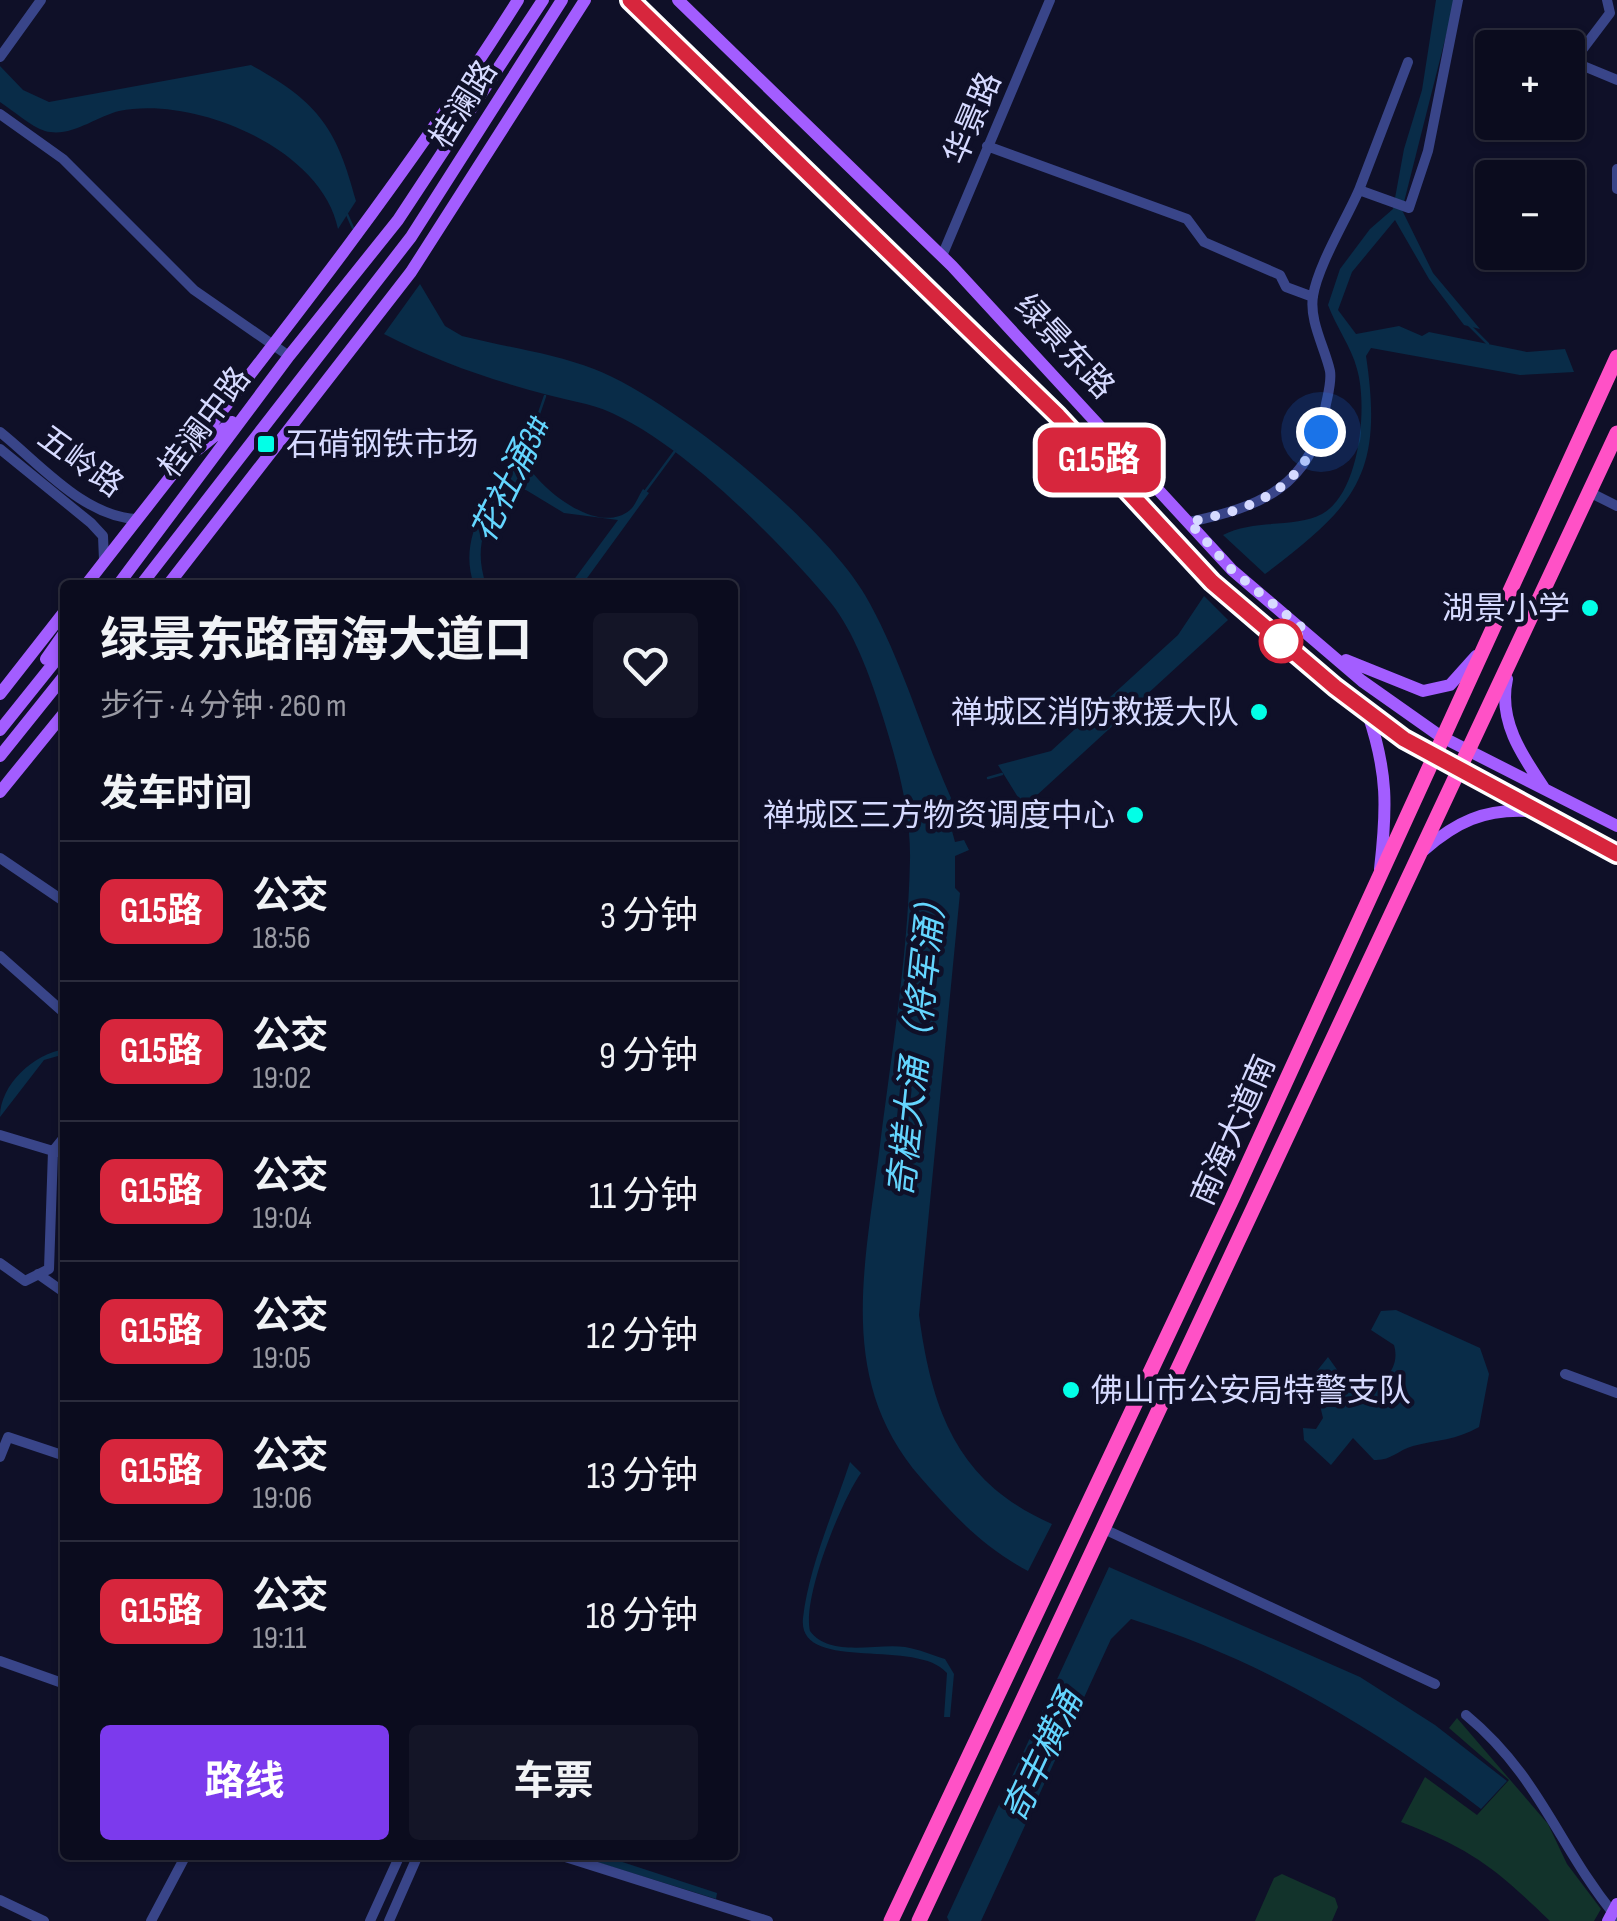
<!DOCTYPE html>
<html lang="zh">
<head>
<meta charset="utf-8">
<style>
  body { margin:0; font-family:"Sofia Sans Condensed","Noto Sans SC",sans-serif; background:#141527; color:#f1f3f6; height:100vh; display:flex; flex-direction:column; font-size:38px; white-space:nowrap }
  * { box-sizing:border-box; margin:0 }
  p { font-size:32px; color:#9a9ba4 }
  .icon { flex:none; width:55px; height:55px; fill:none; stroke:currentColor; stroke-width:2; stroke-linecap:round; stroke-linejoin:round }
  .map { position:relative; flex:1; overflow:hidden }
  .panel { position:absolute; left:60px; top:580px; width:678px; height:1280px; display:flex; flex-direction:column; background:#0b0c1e; border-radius:10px; box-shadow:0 2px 8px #0004,0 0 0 2px #2b2c3c }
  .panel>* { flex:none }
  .badge { padding:0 20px; border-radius:15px; font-size:35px; line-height:65px }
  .tools { position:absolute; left:1475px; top:30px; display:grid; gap:20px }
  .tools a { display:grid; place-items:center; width:110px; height:110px; border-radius:10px; background:#0b0c1e; box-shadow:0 2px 8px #0004,0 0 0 2px #2b2c3c; font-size:50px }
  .you { position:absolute; width:50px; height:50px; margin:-25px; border:8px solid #fff; border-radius:50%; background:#1a73e8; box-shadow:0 0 0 15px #1a73e833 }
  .map>.badge { position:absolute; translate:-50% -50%; box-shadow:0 0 0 5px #fff }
  h2 { padding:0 40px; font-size:38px; line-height:90px }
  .round { display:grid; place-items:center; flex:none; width:105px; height:105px; border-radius:10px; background:#141527 }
  .head { display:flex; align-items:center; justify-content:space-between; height:170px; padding:0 40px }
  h1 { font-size:48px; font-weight:700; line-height:75px }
  .cta { display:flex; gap:20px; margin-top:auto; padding:20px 40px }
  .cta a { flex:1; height:115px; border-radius:10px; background:#7c3aed; color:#fff; font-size:40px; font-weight:700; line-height:115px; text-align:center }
  .cta a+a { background:#141527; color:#f1f3f6 }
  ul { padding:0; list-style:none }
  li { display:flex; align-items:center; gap:30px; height:140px; padding:0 40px; border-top:2px solid #2b2c3c }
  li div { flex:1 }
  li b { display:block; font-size:38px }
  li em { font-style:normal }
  li .badge { min-width:110px; font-weight:700; text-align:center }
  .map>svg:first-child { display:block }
  .green { fill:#12332b }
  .water { fill:#092c48 }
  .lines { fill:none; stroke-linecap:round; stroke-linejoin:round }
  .stream { stroke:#092c48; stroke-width:2.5 }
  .minor { stroke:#394589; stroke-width:10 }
  .major { stroke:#a35dff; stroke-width:12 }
  .highway { stroke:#ff51c6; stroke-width:15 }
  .line-casing { stroke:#fff; stroke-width:22 }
  .line { stroke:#d7263d; stroke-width:15 }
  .walk { stroke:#d6daff; stroke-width:10; stroke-dasharray:0 18 }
  .poi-dot { fill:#02ffe7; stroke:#0f1028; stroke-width:4 }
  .stop-dot { fill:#fff; stroke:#d7263d; stroke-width:5 }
  .labels { text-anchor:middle; stroke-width:9; stroke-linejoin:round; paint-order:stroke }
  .street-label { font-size:32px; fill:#d6daff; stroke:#0f1028 }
  .poi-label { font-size:32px; fill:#d6daff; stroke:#0f1028; text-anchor:end }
  .water-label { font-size:35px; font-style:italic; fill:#64d6ff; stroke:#0f1028 }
</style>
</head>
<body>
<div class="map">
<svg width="1617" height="1921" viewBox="0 0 1617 1921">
  <rect width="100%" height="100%" fill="#0f1028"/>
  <!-- green -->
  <path class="green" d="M1457,1718L1548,1824L1567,1864L1601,1909L1594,1921H1550C1495,1868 1473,1850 1401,1822L1425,1777L1477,1815L1509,1780L1449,1728Z
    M1282,1874L1335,1898L1338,1907L1332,1921H1255L1274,1878Z"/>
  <!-- water -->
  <path class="water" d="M1436,0H1455L1402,210L1433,273L1480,329L1464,325L1429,279L1395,220L1352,272L1338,310L1356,334L1399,326L1422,336L1429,332L1527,352L1565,349L1574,372L1520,375L1371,348L1366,356C1384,475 1356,505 1265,574L1223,535C1253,519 1297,528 1322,514C1360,493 1368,406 1357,369C1351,346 1336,327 1328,305L1340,269L1370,229L1393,209L1404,149L1422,90Z
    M251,65C319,102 337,129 356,201L338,229C322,148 193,95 119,111C95,117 71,138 45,131C30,126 14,111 0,102V66L23,90L49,102Z
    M420,284L445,326L462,336C505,347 553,353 594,369C672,399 823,523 865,595C902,659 921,731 951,798L946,809L955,842L964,840L969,850L955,856V888L960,893L919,1315C932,1412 958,1483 1052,1524L1028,1571C983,1547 954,1516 921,1478C839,1384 863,1275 878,1161C890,1061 908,960 910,860C911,810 896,758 881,711C870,676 854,632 831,603C781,542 663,422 586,404C518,389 447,367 384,334Z
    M526,426L543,432L528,466C543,491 599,536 630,510C635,506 639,495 643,489L649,493L582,585H570L618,520L564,513L526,490L509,489C485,522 473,545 486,585H474C453,524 509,482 526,426Z
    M1204,596L1228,620L1024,807L998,765L1051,751L1178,635Z
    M65,1049V1054L44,1060L0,1117C0,1084 34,1054 65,1049Z
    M1396,1310L1480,1348L1489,1374L1479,1427C1457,1440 1436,1440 1413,1446C1398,1450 1391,1461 1374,1460L1353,1438L1331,1465L1304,1440L1303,1428L1316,1429L1323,1418L1313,1376L1328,1357L1353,1392L1361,1394C1382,1385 1401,1369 1394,1345L1371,1330L1381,1311Z
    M850,1462L861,1473C841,1501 802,1598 810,1631C830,1658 876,1643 905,1647C918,1649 932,1655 945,1659L954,1674L950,1717H944L947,1673C917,1637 797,1674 803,1618C809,1566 834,1511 850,1462Z
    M1109,1567L1360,1677L1435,1725L1507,1781L1481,1809C1376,1728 1259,1659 1131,1619L1111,1639L981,1921H949L947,1917Z
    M574,1855H601L717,1893L716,1899Z"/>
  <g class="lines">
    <!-- stream -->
    <path class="stream" d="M346,212L353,228
      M1469,325L1488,344
      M533,431L545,396
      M644,493L675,451
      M988,778L1002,774
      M986,827L1003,818L1020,799"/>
    <!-- minor -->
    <path class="minor" d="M1607,0L1610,13L1579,54L1581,65L1617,80
      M0,57L41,0
      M0,114L63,159L194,290L289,356
      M987,146L1187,219L1204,242L1280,275L1286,287L1313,297
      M1617,169V189
      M1359,190L1408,62
      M942,256L1050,0
      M0,432C40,464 84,517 137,519
      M0,449L91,523L103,536L104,560
      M1589,492L1617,506
      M1189,522C1260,507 1311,487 1325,409C1327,397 1332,383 1330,371C1325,348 1309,321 1313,296C1318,265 1346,220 1359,190L1409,208L1428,151L1458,0
      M0,858L65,902
      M0,956L62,1011
      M0,1135L53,1151L49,1269L25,1281L0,1263
      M65,1136L53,1151L65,1153
      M38,1274L65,1293
      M1565,1374L1617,1393
      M0,1457L8,1437L65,1456
      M1104,1529L1435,1684
      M0,1661L65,1684
      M1466,1715C1541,1777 1558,1847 1617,1918
      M559,1855L768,1921
      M0,1900L44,1921
      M151,1921L186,1855
      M370,1921L400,1855
      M389,1921L418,1855"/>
    <!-- major -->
    <path class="major" d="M630,0L1058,416L1212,582L1335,687L1405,739L1617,854
      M678,0L952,266L1232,570L1362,681L1440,736L1617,826
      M197,450L232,422
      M86,585C234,394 389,205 518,0
      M118,585L289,356L398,220L543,0
      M141,585L411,237L562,0
      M168,585L411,272L585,0
      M46,659L65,632
      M1346,660L1423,691L1450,685L1476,656
      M1507,679C1498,720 1521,754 1544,788
      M0,694L65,611
      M1368,714C1388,773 1387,808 1380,869
      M0,730L65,649
      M0,756L65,675
      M0,792L65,712
      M1424,850C1456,822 1484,809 1527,811
      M1608,1921L1617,1904"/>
    <!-- highway -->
    <path class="highway" d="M891,1921L1232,1199L1617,357
      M919,1921L1617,433"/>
  </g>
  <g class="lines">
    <defs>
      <path id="line" d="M630,0L1058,416L1212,582L1335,687L1404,739L1617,854"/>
    </defs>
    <!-- line casing -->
    <use href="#line" class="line-casing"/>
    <!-- line -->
    <use href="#line" class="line"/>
    <!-- walk -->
    <path class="walk" d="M1281,641L1307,632L1232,570L1189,522C1252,509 1294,494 1321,432"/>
  </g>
  <!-- markers -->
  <g class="poi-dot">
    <rect x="256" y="434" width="20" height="20" rx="5"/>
    <circle cx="1590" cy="608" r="10"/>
    <circle cx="1259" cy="712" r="10"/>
    <circle cx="1135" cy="815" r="10"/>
    <circle cx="1071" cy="1390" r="10"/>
  </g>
  <circle class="stop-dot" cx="1281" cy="641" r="20"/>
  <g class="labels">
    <!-- street labels -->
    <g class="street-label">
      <text transform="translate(463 104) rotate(-58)" y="11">桂澜路</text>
      <text transform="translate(972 118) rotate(-67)" y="11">华景路</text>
      <text transform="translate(1065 346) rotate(47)" y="11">绿景东路</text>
      <text transform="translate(204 422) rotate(-53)" y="11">桂澜中路</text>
      <text transform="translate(81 461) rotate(36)" y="11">五岭路</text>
      <text transform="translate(1233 1130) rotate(-66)" y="11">南海大道南</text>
    </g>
    <!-- poi labels -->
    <g class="poi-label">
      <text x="286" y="455" text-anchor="start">石𬒔钢铁市场</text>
      <text x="1570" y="619">湖景小学</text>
      <text x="1239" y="723">禅城区消防救援大队</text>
      <text x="1115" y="826">禅城区三方物资调度中心</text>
      <text x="1091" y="1401" text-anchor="start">佛山市公安局特警支队</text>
    </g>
    <!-- water labels -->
    <g class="water-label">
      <text transform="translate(510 479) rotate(-64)" y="12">花社涌3#</text>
      <text transform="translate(917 1040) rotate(-84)" y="12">奇槎大涌（将军涌）</text>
      <text transform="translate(1042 1756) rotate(-65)" y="12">奇丰横涌</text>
    </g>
  </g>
</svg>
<div class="tools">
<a>+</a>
<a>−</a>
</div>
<div class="you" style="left:1321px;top:432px"></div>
<b class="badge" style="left:1099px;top:460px;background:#d7263d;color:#fff">G15路</b>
<section class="panel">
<div class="head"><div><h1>绿景东路南海大道口</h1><p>步行 · 4 分钟 · 260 m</p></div><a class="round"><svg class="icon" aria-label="heart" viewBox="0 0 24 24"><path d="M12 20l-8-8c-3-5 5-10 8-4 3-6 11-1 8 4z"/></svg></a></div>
<h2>发车时间</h2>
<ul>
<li><span class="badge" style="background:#d7263d;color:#fff">G15路</span><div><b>公交</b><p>18:56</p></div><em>3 分钟</em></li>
<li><span class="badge" style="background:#d7263d;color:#fff">G15路</span><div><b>公交</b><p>19:02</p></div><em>9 分钟</em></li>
<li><span class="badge" style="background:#d7263d;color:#fff">G15路</span><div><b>公交</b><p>19:04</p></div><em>11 分钟</em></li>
<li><span class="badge" style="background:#d7263d;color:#fff">G15路</span><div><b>公交</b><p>19:05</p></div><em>12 分钟</em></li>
<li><span class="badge" style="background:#d7263d;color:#fff">G15路</span><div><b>公交</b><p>19:06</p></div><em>13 分钟</em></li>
<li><span class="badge" style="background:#d7263d;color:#fff">G15路</span><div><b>公交</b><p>19:11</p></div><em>18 分钟</em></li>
</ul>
<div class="cta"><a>路线</a><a>车票</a></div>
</section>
</div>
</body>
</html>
